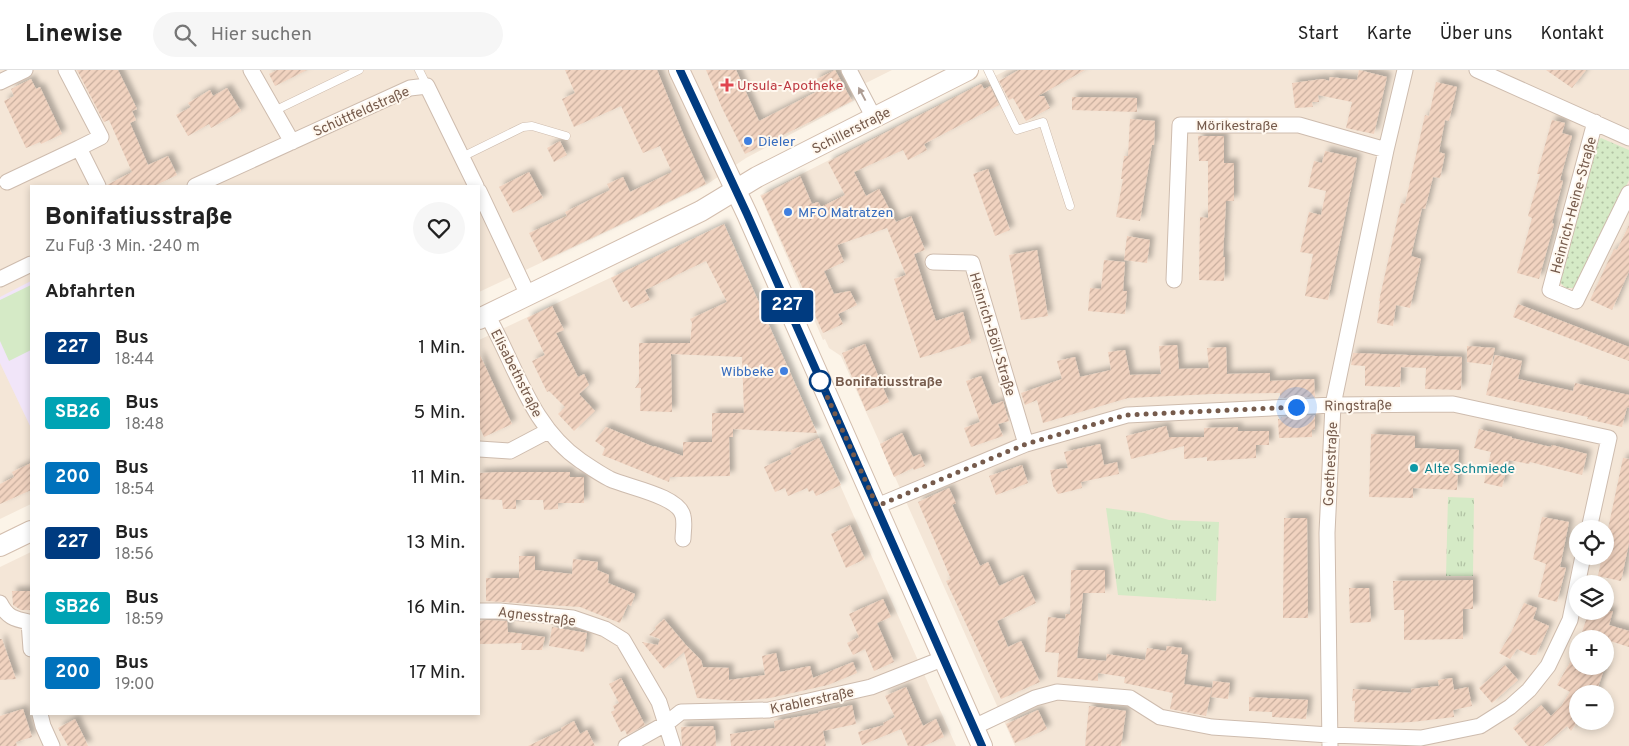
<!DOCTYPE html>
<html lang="de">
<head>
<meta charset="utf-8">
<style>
  body { margin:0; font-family:Overpass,sans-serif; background:#f6f6f6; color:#222; height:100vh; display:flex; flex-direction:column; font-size:19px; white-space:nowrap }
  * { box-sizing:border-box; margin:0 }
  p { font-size:16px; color:#767676 }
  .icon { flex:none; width:28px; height:28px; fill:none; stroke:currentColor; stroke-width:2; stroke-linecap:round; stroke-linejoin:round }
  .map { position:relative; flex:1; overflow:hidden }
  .drawer { position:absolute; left:30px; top:115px; width:450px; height:530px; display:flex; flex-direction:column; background:#fff; border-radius:0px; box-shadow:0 2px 8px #0003 }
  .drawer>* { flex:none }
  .badge { padding:0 10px; border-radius:4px; font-size:18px; line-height:32px }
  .controls { position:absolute; left:1569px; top:450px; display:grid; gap:10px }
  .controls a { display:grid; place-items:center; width:45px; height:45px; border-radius:50%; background:#fff; box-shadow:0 2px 8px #0003; font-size:25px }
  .you { position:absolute; width:25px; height:25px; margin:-12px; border:4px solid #fff; border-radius:50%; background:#1a73e8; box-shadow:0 0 0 8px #1a73e833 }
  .map>.badge { position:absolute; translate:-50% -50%; box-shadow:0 0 0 2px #fff }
  h2 { padding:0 15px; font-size:19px; line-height:45px }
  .round { display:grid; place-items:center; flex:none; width:52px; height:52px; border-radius:26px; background:#f6f6f6 }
  .headline { display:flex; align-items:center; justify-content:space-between; height:85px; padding:0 15px }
  h1 { font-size:24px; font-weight:800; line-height:38px }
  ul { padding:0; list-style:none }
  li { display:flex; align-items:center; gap:15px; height:65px; padding:0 15px }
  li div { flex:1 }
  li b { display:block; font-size:19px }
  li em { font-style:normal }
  li .badge { min-width:55px; font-weight:700; text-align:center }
  header { display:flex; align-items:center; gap:30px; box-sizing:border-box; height:70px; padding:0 25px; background:#fff; border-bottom:1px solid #e0e0e0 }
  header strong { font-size:24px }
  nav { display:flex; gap:28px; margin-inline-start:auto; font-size:18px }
  .search { width:350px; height:45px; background:#f6f6f6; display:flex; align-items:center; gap:12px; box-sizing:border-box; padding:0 18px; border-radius:28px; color:#767676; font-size:19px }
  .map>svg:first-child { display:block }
  .residential { fill:#f4e6d7; fill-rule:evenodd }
  .education { fill:#f1e5f9 }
  .grass { fill:url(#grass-dots) }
  .park { fill:url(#park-tufts) }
  .pitch { fill:#d5eac6 }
  .building { fill:url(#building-hatch); filter:url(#shadow) }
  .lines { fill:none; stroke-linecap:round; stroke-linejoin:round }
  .lane-casing { stroke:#cebcae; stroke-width:9 }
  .street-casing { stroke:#cebcae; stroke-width:17 }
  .secondary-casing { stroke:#d3beae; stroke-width:22 }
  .lane { stroke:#fff; stroke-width:8 }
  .street { stroke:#fff; stroke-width:15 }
  .secondary { stroke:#fff; stroke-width:20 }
  .oneway { fill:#ad9d94 }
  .line-casing { stroke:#fff; stroke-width:11 }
  .line { stroke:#003b80; stroke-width:8 }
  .walk { stroke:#765b4c; stroke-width:5; stroke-dasharray:0 9 }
  .health-dot { fill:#e0444e; stroke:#fff8ef; stroke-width:2 }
  .shop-dot { fill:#3f7fe0; stroke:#fff8ef; stroke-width:2 }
  .stop-dot { fill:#fff; stroke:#003b80; stroke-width:2.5 }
  .culture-dot { fill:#0f9aa8; stroke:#fff8ef; stroke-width:2 }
  .labels { text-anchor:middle; stroke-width:4; stroke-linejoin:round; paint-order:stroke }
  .health-label { font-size:14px; fill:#be3a42; stroke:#fff8ef; text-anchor:start }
  .street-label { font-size:14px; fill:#765b4c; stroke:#fff8ef }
  .shop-label { font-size:14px; fill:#366cbe; stroke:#fff8ef; text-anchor:start }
  .stop-label { font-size:14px; font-weight:bold; fill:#765b4c; stroke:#fff8ef; text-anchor:start }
  .culture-label { font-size:14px; fill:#0d838f; stroke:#fff8ef; text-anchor:start }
</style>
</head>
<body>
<header>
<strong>Linewise</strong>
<div class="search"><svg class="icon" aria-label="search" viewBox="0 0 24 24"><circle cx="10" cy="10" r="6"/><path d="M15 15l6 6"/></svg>Hier suchen</div>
<nav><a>Start</a><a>Karte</a><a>Über uns</a><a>Kontakt</a></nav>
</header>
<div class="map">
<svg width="1629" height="676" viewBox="0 0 1629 676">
  <defs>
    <pattern id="grass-dots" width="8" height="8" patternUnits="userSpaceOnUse" patternTransform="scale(1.25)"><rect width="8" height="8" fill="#d5eac6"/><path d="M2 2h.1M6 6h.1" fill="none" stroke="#b1c1a3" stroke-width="1.8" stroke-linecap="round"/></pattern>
    <pattern id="park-tufts" width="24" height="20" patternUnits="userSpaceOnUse" patternTransform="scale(1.25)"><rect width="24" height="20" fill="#d5eac6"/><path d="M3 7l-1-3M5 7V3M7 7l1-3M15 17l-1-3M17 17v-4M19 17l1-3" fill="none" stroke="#b1c1a3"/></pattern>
    <pattern id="building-hatch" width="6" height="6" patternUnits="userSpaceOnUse" patternTransform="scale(1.25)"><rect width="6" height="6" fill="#f1d3c0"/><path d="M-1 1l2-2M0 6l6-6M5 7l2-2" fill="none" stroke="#c8ae9e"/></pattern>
    <filter id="shadow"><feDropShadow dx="4.5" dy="-4.5" stdDeviation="2.5" flood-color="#0004"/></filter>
  </defs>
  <rect width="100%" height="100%" fill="#fcf4e8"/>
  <!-- residential -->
  <path class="residential" d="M0,0H892L852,20L857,29L746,88L706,115L479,222V116H31V434L0,449Z
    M1007,0H1629V676H1015L841,286L829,278L825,269L823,270L760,125ZM1578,459H1605V486H1578ZM1578,514H1605V541H1578ZM1578,569H1605V596H1578ZM1578,624H1605V651H1578Z
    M724,154L956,676H0V497L31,482V644H479V270Z"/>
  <!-- education -->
  <path class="education" d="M31,211V358L0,293V227Z"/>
  <!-- grass -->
  <path class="grass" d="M1601,68L1629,80V110L1580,215L1577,218H1566L1558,211L1597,71Z"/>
  <!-- park -->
  <path class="park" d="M1448,427L1474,428L1473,506H1446Z
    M1106,438L1144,443L1169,450L1219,452L1216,531L1118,525Z"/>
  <!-- pitch -->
  <path class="pitch" d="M31,215V280L9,291L0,271V230Z"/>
  <!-- building -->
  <path class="building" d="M77,0H118L137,39L132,41L136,50L130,53L148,95L168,86L177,105L154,116H107V115L132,102L109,50L104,52Z
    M277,0H307L275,16L269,4Z
    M565,0H657L684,66L706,114L543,191L529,163L567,146L565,142L610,120L607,114L623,107L630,122L672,102L660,76L643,83L621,36L574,57L562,29L575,23Z
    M706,0H736L759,51L820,20L815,10L835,0L852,31L745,84L722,38Z
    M1019,0H1085L1038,26H1044L1050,38L1026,51L1013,28L1009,30L999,11Z
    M1359,0L1387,7L1374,64L1346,58L1352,32L1318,25L1319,32H1312L1313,37L1295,38L1292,13L1323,9L1329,11L1330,7L1357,10Z
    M1546,0H1586L1572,18Z
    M31,9L36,19L40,17L62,64L41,74L40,72L26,78L4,31L14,26L11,19Z
    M1436,12L1457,17L1449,51L1445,50L1439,82L1445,84L1440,108L1433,107L1425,139L1422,138L1411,186L1421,189L1410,238L1396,235L1393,256L1377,253L1380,231H1379L1401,133L1405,134L1425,45L1429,46Z
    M981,14L984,19L990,16L999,35L924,74L927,80L908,90L903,80L854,102L866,126L879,119L896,152L911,146L925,180L914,184L936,251L963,242L971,273L920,288L894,209L906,205L887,158L837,175L844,192L824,201L834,224L850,221L857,235L838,244L843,254L823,263L761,126L800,106L812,134L818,132L821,137L845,125L828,92Z
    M227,18L241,41L211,58L209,54L188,66L176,45L191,37L188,33L210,20L213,26Z
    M1072,27L1137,28V42L1072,40Z
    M1130,49L1155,51L1154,75H1152L1140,151L1116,147L1123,109H1121L1124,86H1128Z
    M1552,50L1565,53L1562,63L1572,66L1560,110L1563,111L1552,153L1554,154L1539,209L1517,203L1532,148L1528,146L1540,104H1537Z
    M1198,66H1224V93H1234V131H1226L1223,187H1225L1224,211L1199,210L1200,147L1208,148V91H1199Z
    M560,71L567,85L554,92L547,78Z
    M1325,81L1357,88L1328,230L1305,226L1313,184L1300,182L1309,142L1321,145L1326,121L1308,117L1314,91L1322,93Z
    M988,99L1010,160L995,166L973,104Z
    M529,102L543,128L513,143L499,117Z
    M724,154L817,363L733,359V367H729L730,406L670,407L669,412L602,385L605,378L595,371L606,357L654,377V376L683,386V372H712V343H744L742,287L671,284L672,342L640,341L641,318H635L639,312V273H690L692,253L690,249L727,232L706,191L645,220L650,230L631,238L627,230L623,232L611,208Z
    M1629,155V201L1612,240L1590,230L1614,179L1617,180Z
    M1127,166L1150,170L1147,193L1124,190Z
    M1037,180L1048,246L1021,250L1009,185Z
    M1104,190L1125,192L1123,221H1127L1125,244L1088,241L1090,218L1101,219Z
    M1518,234L1629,277V291L1513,247Z
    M552,236L564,260L556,263L578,307L584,304L589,315L579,324L595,341L574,361L558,344L565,337L549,321L547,322L532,291L545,285L527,248Z
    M865,274L889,332L866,341L842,283Z
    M1177,275L1179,299L1209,298L1207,278L1226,277L1227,304L1270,303V311L1314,309L1315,327L1280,328V323L1213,324L1128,328L1043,353L1037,330L1025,335L1021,323L1062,309L1057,291L1075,287L1080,307L1111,300L1108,282L1125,280L1130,305L1161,304L1159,276Z
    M1467,276L1495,278L1491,295L1467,292Z
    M479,283L512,354L484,367L479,356Z
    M1353,283L1462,287L1461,320L1425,319L1426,298L1401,297L1400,317L1365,316V296L1351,295Z
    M1495,285L1522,291L1518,309L1573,321L1575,313L1629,325V338L1627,337L1622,357L1587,349L1588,347L1486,325Z
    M981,306L992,335L1003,331L1009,351L998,354L1003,366L971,377L964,358L980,352L966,311Z
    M1315,345V359L1312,360V367L1279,368L1278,349H1281V347Z
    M1166,356L1169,367H1204V358L1238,357V361H1269V375H1256V388L1207,391V387L1184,389V376L1131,389L1126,366Z
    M1479,359L1512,367V368L1551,377L1552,375L1587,384L1582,405L1530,392L1529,394L1509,390L1502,417L1484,413L1491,382L1474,378Z
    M902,363L913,387L920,384L925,396L914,400L913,398L894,407L880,374Z
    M1371,364L1415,366V378L1459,380L1457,420L1413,418V428L1369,427Z
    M819,368L841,415L816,426L813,420L809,422L807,418L788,426L785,418L775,422L764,397L792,384L790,381Z
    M1100,374L1104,395L1117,392L1119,404L1081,412L1082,418L1058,424L1053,416L1050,400L1068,398L1064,382Z
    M1623,388L1629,389V473L1621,511L1598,506L1602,486H1605V473Z
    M31,393V420L0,434V414L14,407L12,402Z
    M1022,395L1028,413L996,425L989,406Z
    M501,402H570V407H584V433H558V439L544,440L543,430H516V439H503L502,430L479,429V403Z
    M949,418L956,433L952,435L980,496L988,492L999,516L1023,505L1036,533L997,551L1008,577L1021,571L1040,612L1001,629L946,511L951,509L918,432Z
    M1542,447L1569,452L1560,497L1566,498L1557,532L1538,527L1546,494L1533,489Z
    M1284,448H1307L1308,548H1283Z
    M850,455L865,489L846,498L831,464Z
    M519,486H535V500L572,504L573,489L598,492L597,500L609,505L608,513L635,524L631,536L628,534L620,553L580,537L486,531V508H519Z
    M1071,500H1105V523H1083L1077,588L1106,591L1107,584L1145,590L1147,578L1166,581L1167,576L1182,578L1181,584L1188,585L1184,614L1212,618L1206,646L1170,639L1173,623L1124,613L1125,607L1098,603V611L1057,607L1059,583L1045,582L1048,547L1065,549L1066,544H1070Z
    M1473,510V539H1463V569L1404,570V540H1394L1393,511Z
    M1349,518H1369L1371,552L1350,553Z
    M12,521H31V540H21L13,535Z
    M883,529L891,547L877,553L894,592L874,601L865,579L853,585L847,573L859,567L849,544Z
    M1524,533L1537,538L1533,549L1549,556L1536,585H1531L1517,579L1510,589L1499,583L1511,563Z
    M1589,541H1613L1609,555L1629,561V577L1582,562Z
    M664,549L686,575L701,590L703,597L729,598V610L765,605L762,586L776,583L780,602L810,596L813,608L853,592L857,603L828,615L770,628L739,631L697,628L684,582L664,599L642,572L658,575L660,569L649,565L656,559L655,557Z
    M486,550L507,551L508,562L545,567L542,580H521L522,573L479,574V551Z
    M552,557L587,563L584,582L549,576Z
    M0,569H2L16,609L0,610Z
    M1572,589L1578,592V596H1605L1596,624H1578V651L1571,661L1567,656L1543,676H1528L1513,658L1541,635L1551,646L1562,635L1570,622L1557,615Z
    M1505,595L1518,610L1492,633L1479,618Z
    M621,608L645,655L627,665L625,660L621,662L611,642L615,640L613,636L619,633L609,614Z
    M1452,608L1454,620L1468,617L1472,636L1453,640L1454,647L1412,652L1391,653L1354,652L1355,631H1352L1353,619L1411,623V619L1439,616L1438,610Z
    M1213,611L1230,613L1228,629L1211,627Z
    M906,617L923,656L936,649L944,667L924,676H908L901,659L862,675L858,662L884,655L883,653L895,647L885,626Z
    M1249,627L1308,630L1306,649L1272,647V642L1249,641Z
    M852,635L856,654L823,661L826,676H731L730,664L775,658L774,651L819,643L818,642Z
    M1089,636L1126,641L1121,676H1085Z
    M23,639L32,667L16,672L17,676H0V646Z
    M1038,640L1047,659L1015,673L1006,654Z
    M75,649L83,665L88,676H68L58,658Z
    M574,651L580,664L587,660L595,676H528L562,660L561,658Z
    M713,656L714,660H715L716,676H682L681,657Z"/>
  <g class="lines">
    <defs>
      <path id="lane" d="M419,0L427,16
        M988,0L1017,60L1043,52L1070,136
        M274,41L359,0
        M462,87L523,57L532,56L566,66"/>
      <path id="street" d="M66,0L101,67L79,78L98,116
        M251,0L292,72
        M849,0L874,48
        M1477,0L1629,68
        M0,12L25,0
        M1595,52L1550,220L1576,231L1629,123
        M7,112L79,78
        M195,116L410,18L427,16L476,116
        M479,121L528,225
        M933,192L972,193L1026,374
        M0,209L31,194
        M1174,210L1180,55H1299L1386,80
        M487,245C516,295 530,356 581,391C590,397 600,404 610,409C627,417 679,426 683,446C685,453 683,462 683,469
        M479,379L510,381L548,361
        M877,436L1026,374L1127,345L1333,335L1453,334L1609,368L1589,459
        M0,533C7,547 14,549 29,552L31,579
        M479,541H500L573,548L605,559L623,570L659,632L673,676
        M40,644L43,656L52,676
        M974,657L1035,628L1057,622L1130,628L1160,647L1212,657L1329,665L1421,668L1480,656L1510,637L1529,620L1548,596L1570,550L1583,486
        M626,676L667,653L681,642L769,640L871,617L942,589
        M1330,676L1327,463L1333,335L1386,80L1405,0"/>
      <path id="secondary" d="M679,0L747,144L982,676
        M479,249L701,141L757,107L968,0
        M0,476L31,461"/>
    </defs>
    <!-- lane casing -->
    <use href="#lane" class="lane-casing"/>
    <!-- street casing -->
    <use href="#street" class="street-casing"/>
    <!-- secondary casing -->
    <use href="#secondary" class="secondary-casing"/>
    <!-- lane -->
    <use href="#lane" class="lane"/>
    <!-- street -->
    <use href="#street" class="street"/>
    <!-- secondary -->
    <use href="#secondary" class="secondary"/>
  </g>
  <!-- one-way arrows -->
  <defs><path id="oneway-solid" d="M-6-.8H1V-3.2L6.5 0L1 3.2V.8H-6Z" transform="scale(1.25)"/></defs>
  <use class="oneway" href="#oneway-solid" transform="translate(862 24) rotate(-118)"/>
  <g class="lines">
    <defs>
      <path id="line" d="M680,0L747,144L982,676"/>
    </defs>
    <!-- line casing -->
    <use href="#line" class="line-casing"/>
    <!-- line -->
    <use href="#line" class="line"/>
    <!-- walk -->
    <path class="walk" d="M820,311L877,436L1026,374L1126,345L1296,337"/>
  </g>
  <!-- markers -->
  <path class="health-dot" d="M724.5 7.5h5v5h5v5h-5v5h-5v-5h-5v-5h5z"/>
  <g class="shop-dot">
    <circle cx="748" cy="71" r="5"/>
    <circle cx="788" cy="142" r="5"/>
    <circle cx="784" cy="301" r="5"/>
  </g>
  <circle class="stop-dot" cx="820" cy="311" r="10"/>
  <circle class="culture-dot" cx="1414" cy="398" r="5"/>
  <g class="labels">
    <!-- health labels -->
    <g class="health-label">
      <text x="737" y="20">Ursula-Apotheke</text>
    </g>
    <!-- street labels -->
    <g class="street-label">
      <text transform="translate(361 41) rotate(-24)" y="5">Schüttfeldstraße</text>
      <text x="1237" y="60">Mörikestraße</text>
      <text transform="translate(851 60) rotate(-27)" y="5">Schillerstraße</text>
      <text transform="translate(1573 135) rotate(-75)" y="5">Heinrich-Heine-Straße</text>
      <text transform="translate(993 264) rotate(73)" y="5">Heinrich-Böll-Straße</text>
      <text transform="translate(517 303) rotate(63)" y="5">Elisabethstraße</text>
      <text transform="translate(1358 335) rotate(-1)" y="5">Ringstraße</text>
      <text transform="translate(1330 394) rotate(-87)" y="5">Goethestraße</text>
      <text transform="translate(537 546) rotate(7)" y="5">Agnesstraße</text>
      <text transform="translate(812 630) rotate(-12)" y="5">Krablerstraße</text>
    </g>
    <!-- shop labels -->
    <g class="shop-label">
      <text x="758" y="76">Dieler</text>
      <text x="798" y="147">MFO Matratzen</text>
      <text x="774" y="306" text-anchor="end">Wibbeke</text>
    </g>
    <!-- stop labels -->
    <g class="stop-label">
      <text x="835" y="316">Bonifatiusstraße</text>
    </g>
    <!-- culture labels -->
    <g class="culture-label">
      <text x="1424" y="403">Alte Schmiede</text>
    </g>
  </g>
</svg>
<div class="controls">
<a><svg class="icon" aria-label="locate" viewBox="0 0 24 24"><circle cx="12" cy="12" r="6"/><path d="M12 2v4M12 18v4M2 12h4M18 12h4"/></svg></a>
<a><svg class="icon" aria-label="layers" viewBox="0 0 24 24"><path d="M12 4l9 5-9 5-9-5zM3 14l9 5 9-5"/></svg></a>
<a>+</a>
<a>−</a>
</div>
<div class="you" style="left:1296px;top:337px"></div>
<b class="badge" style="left:787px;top:236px;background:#003b80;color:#fff">227</b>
<section class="drawer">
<div class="headline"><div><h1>Bonifatiusstraße</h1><p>Zu Fuß · 3 Min. · 240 m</p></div><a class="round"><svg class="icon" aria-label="heart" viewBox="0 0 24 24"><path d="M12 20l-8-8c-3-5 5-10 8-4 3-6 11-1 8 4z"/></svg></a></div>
<h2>Abfahrten</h2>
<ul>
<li><span class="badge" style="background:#003b80;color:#fff">227</span><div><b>Bus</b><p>18:44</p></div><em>1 Min.</em></li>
<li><span class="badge" style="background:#00a3b4;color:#fff">SB26</span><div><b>Bus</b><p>18:48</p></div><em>5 Min.</em></li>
<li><span class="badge" style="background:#0072bc;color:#fff">200</span><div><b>Bus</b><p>18:54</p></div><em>11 Min.</em></li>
<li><span class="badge" style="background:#003b80;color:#fff">227</span><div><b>Bus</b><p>18:56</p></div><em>13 Min.</em></li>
<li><span class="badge" style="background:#00a3b4;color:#fff">SB26</span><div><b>Bus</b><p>18:59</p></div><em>16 Min.</em></li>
<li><span class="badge" style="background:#0072bc;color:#fff">200</span><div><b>Bus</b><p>19:00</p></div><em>17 Min.</em></li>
</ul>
</section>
</div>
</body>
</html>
